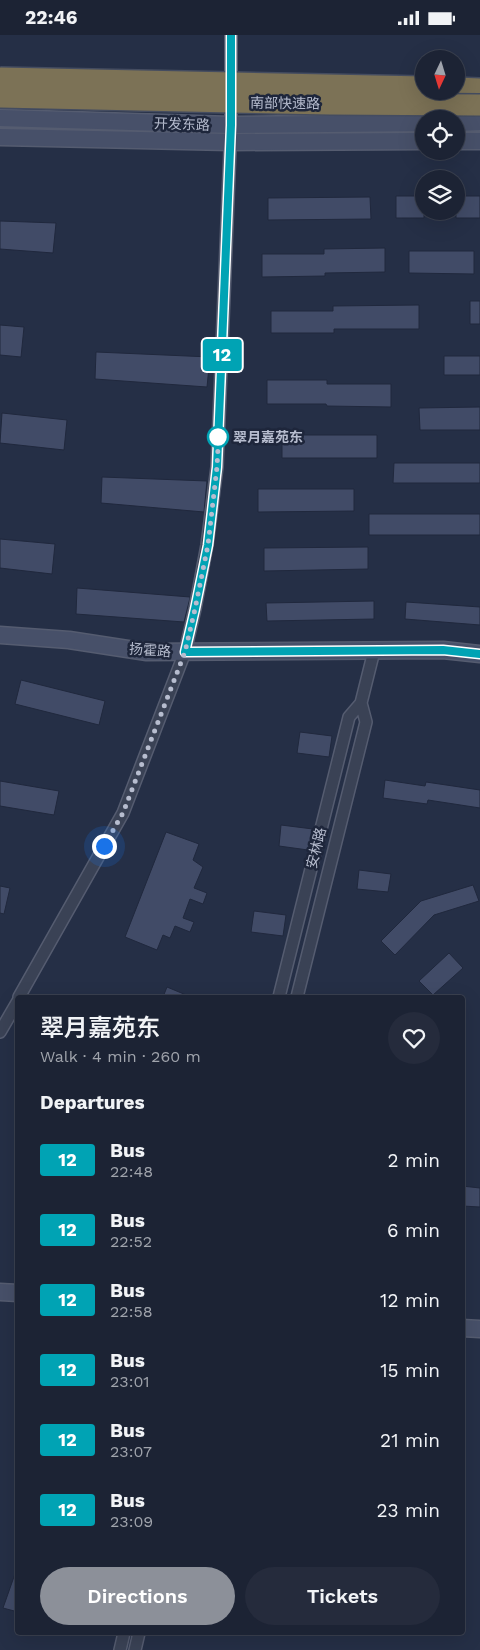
<!DOCTYPE html>
<html lang="en">
<head>
<meta charset="utf-8">
<style>
  body { margin:0; font-family:"Work Sans","Noto Sans SC",sans-serif; background:#252b3c; color:#f1f3f6; height:100vh; display:flex; flex-direction:column; font-size:19px; white-space:nowrap }
  * { box-sizing:border-box; margin:0 }
  p { font-size:16px; color:#a0a4ac }
  .icon { flex:none; width:28px; height:28px; fill:none; stroke:currentColor; stroke-width:2; stroke-linecap:round; stroke-linejoin:round }
  .map { position:relative; flex:1; overflow:hidden }
  .details { position:absolute; left:15px; top:960px; width:450px; height:640px; display:flex; flex-direction:column; background:#1c2334; border-radius:5px; box-shadow:0 5px 20px #0002,0 0 0 1px #3a404f }
  .details>* { flex:none }
  .badge { padding:0 10px; border-radius:4px; font-size:18px; line-height:32px }
  .needle { width:32px; rotate:184deg }
  .buttons { position:absolute; left:415px; top:15px; display:grid; gap:10px }
  .buttons a { display:grid; place-items:center; width:50px; height:50px; border-radius:50%; background:#1c2334; box-shadow:0 5px 20px #0002,0 0 0 1px #3a404f; font-size:25px }
  .you { position:absolute; width:25px; height:25px; margin:-12px; border:4px solid #fff; border-radius:50%; background:#1a73e8; box-shadow:0 0 0 8px #1a73e833 }
  .map>.badge { position:absolute; translate:-50% -50%; box-shadow:0 0 0 2px #fff }
  h2 { padding:0 25px; font-size:19px; line-height:45px }
  .round { display:grid; place-items:center; flex:none; width:52px; height:52px; border-radius:26px; background:#252b3c }
  .overview { display:flex; align-items:center; justify-content:space-between; height:85px; padding:0 25px }
  h1 { font-size:24px; font-weight:600; line-height:38px }
  .action { display:flex; gap:10px; margin-top:auto; padding:10px 25px }
  .action a { flex:1; height:58px; border-radius:30px; background:#8c9099; color:#fff; font-size:20px; font-weight:600; line-height:58px; text-align:center }
  .action a+a { background:#252b3c; color:#f1f3f6 }
  ul { padding:0; list-style:none }
  li { display:flex; align-items:center; gap:15px; height:70px; padding:0 25px }
  li div { flex:1 }
  li b { display:block; font-size:19px }
  li em { font-style:normal }
  li .badge { min-width:55px; font-weight:700; text-align:center }
  .status { display:flex; justify-content:space-between; align-items:center; height:35px; padding:0 25px; background:#1c2334; direction:ltr }
  .status svg { height:14px; fill:currentColor }
  .map>svg:first-child { display:block }
  .building { fill:#414b67; stroke:#20283d }
  .lines { fill:none; stroke-linecap:round; stroke-linejoin:round }
  .street-casing { stroke:#555c70; stroke-width:14 }
  .secondary-casing { stroke:#555c70; stroke-width:19 }
  .highway-casing { stroke:#444c60; stroke-width:24 }
  .street { stroke:#3a4255; stroke-width:11 }
  .secondary { stroke:#475069; stroke-width:16 }
  .highway { stroke:#7c7256; stroke-width:21 }
  .highway-bridge-casing { stroke:#444c60; stroke-width:24; stroke-linecap:butt }
  .highway-bridge { stroke:#7c7256; stroke-width:21 }
  .line-casing { stroke:#fff; stroke-width:11 }
  .line { stroke:#00a3b4; stroke-width:8 }
  .walk { stroke:#b7bdcf; stroke-width:5; stroke-dasharray:0 9 }
  .stop-dot { fill:#fff; stroke:#00a3b4; stroke-width:2.5 }
  .labels { text-anchor:middle; stroke-width:5; stroke-linejoin:round; paint-order:stroke }
  .street-label { font-size:14px; fill:#b7bdcf; stroke:#1e263b }
  .stop-label { font-size:14px; font-weight:bold; fill:#b7bdcf; stroke:#1e263b; text-anchor:start }
</style>
</head>
<body>
<div class="status"><b>22:46</b><svg viewBox="0 0 49 12"><path d="M0 12V9h3v3zM5 12V6h3v6zM10 12V3h3v9zM15 12V0h3v12zM26 1h20v11H26zM47 4h2v5h-2z"/></svg></div>
<div class="map">
<svg width="480" height="1615" viewBox="0 0 480 1615">
  <rect width="100%" height="100%" fill="#252f46"/>
  <!-- building -->
  <path class="building" d="M396,161H424V183H396Z
    M456,161H480V183H456Z
    M370,162L371,184L268,185V163Z
    M0,186L56,188L53,218L0,214Z
    M385,213V237L325,238V241L262,242V219H324V214Z
    M409,216H474V239L409,238Z
    M470,266H480V289H470Z
    M419,270V294H334V298H271V276H333V271Z
    M0,290L24,292L21,322L0,320Z
    M96,317L210,322L207,352L95,344Z
    M444,321H480V340H444Z
    M267,345H327V349H391V372L327,371L326,369H267Z
    M480,372V395H420L419,373Z
    M2,378L67,385L64,415L0,408Z
    M282,400H377V423H282Z
    M394,428H480V448H393Z
    M102,442L207,446L204,477L101,468Z
    M258,454H354V476L258,477Z
    M369,479H480V500H369Z
    M0,504L55,509L52,539L0,533Z
    M368,512V534L264,536V513Z
    M77,553L190,562V563L184,587L76,579Z
    M374,566V584L267,586L266,568Z
    M406,567L480,572V590L405,584Z
    M21,645L105,666L99,690L15,669Z
    M300,697L332,701L329,722L297,718Z
    M385,745L425,751L426,747L480,755V773L428,765L427,769L383,763Z
    M0,746L59,756L54,780L0,771Z
    M281,790L313,794L308,815L279,811Z
    M166,797L199,809L193,825L203,832L194,853L207,858L203,869L190,864L183,883L194,887L190,897L175,891L170,903L163,900L157,915L125,902Z
    M359,835L391,839L388,857L357,854Z
    M473,850L479,866L434,880L395,920L381,906L421,866Z
    M0,851L10,853L4,879L0,878Z
    M254,876L286,880L283,901L251,897Z
    M449,918L463,933L433,960L419,946Z
    M167,952L191,962H163Z
    M462,1151L480,1153V1172L462,1171Z
    M16,1536H18V1577L3,1573Z"/>
  <g class="lines">
    <defs>
      <path id="street" d="M19,962L123,778L185,617L195,574L207,510L217,432L231,90V0
        M279,962L349,682L361,668L374,616
        M297,962L366,687L361,668
        M0,997L18,966
        M120,1615L124,1598
        M135,1615L139,1598"/>
      <path id="secondary" d="M0,83L231,90L424,88
        M456,88L480,87
        M0,102L230,107L424,106
        M456,106H480
        M0,600L69,605L147,617L443,615L480,619
        M0,1257L18,1258
        M462,1293L480,1294"/>
      <path id="highway" d="M456,53L480,54"/>
    </defs>
    <!-- street casing -->
    <use href="#street" class="street-casing"/>
    <!-- secondary casing -->
    <use href="#secondary" class="secondary-casing"/>
    <!-- highway casing -->
    <use href="#highway" class="highway-casing"/>
    <!-- street -->
    <use href="#street" class="street"/>
    <!-- secondary -->
    <use href="#secondary" class="secondary"/>
    <!-- highway -->
    <use href="#highway" class="highway"/>
    <defs>
      <path id="highway-bridge" d="M0,43L424,52
        M0,62L330,69L480,70"/>
    </defs>
    <!-- highway-bridge casing -->
    <use href="#highway-bridge" class="highway-bridge-casing"/>
    <!-- highway-bridge -->
    <use href="#highway-bridge" class="highway-bridge"/>
  </g>
  <g class="lines">
    <defs>
      <path id="line" d="M231,0V90L217,432L208,510L195,574L185,617L443,615L480,619"/>
    </defs>
    <!-- line casing -->
    <use href="#line" class="line-casing"/>
    <!-- line -->
    <use href="#line" class="line"/>
    <!-- walk -->
    <path class="walk" d="M104,811L123,778L185,617L195,574L208,510L217,432L219,394L218,402"/>
  </g>
  <!-- markers -->
  <circle class="stop-dot" cx="218" cy="402" r="10"/>
  <g class="labels">
    <!-- street labels -->
    <g class="street-label">
      <text transform="translate(285 68) rotate(1)" y="5">南部快速路</text>
      <text transform="translate(182 89) rotate(2)" y="5">开发东路</text>
      <text transform="translate(150 615) rotate(4)" y="5">扬霍路</text>
      <text transform="translate(316 813) rotate(-76)" y="5">安林路</text>
    </g>
    <!-- stop labels -->
    <g class="stop-label">
      <text x="233" y="407">翠月嘉苑东</text>
    </g>
  </g>
</svg>
<div class="buttons">
<a><svg class="needle" viewBox="-14 -14 28 28"><path d="M0-13l5 13h-10z" fill="#e53935"/><path d="M0 13l5-13h-10z" fill="#a0a4ac"/></svg></a>
<a><svg class="icon" aria-label="locate" viewBox="0 0 24 24"><circle cx="12" cy="12" r="6"/><path d="M12 2v4M12 18v4M2 12h4M18 12h4"/></svg></a>
<a><svg class="icon" aria-label="layers" viewBox="0 0 24 24"><path d="M12 4l9 5-9 5-9-5zM3 14l9 5 9-5"/></svg></a>
</div>
<div class="you" style="left:104px;top:811px"></div>
<b class="badge" style="left:222px;top:320px;background:#00a3b4;color:#fff">12</b>
<section class="details">
<div class="overview"><div><h1>翠月嘉苑东</h1><p>Walk · 4 min · 260 m</p></div><a class="round"><svg class="icon" aria-label="heart" viewBox="0 0 24 24"><path d="M12 20l-8-8c-3-5 5-10 8-4 3-6 11-1 8 4z"/></svg></a></div>
<h2>Departures</h2>
<ul>
<li><span class="badge" style="background:#00a3b4;color:#fff">12</span><div><b>Bus</b><p>22:48</p></div><em>2 min</em></li>
<li><span class="badge" style="background:#00a3b4;color:#fff">12</span><div><b>Bus</b><p>22:52</p></div><em>6 min</em></li>
<li><span class="badge" style="background:#00a3b4;color:#fff">12</span><div><b>Bus</b><p>22:58</p></div><em>12 min</em></li>
<li><span class="badge" style="background:#00a3b4;color:#fff">12</span><div><b>Bus</b><p>23:01</p></div><em>15 min</em></li>
<li><span class="badge" style="background:#00a3b4;color:#fff">12</span><div><b>Bus</b><p>23:07</p></div><em>21 min</em></li>
<li><span class="badge" style="background:#00a3b4;color:#fff">12</span><div><b>Bus</b><p>23:09</p></div><em>23 min</em></li>
</ul>
<div class="action"><a>Directions</a><a>Tickets</a></div>
</section>
</div>
</body>
</html>
